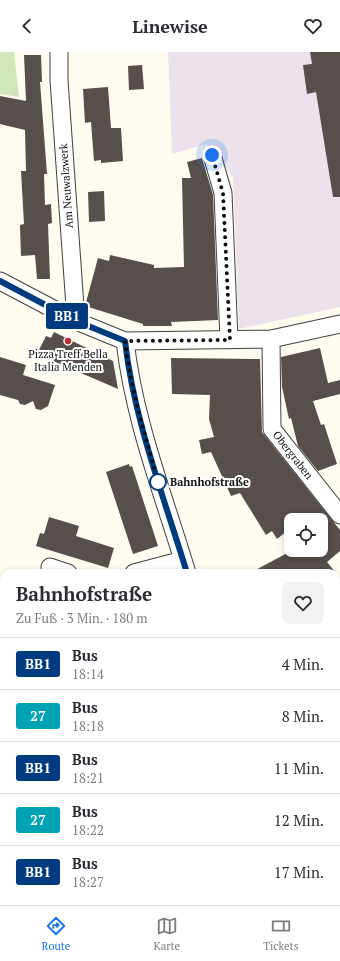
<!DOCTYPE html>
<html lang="de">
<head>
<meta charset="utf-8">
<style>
  body { margin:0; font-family:"PT Serif",serif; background:#f2f2f3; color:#2b2b33; height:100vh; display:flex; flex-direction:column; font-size:15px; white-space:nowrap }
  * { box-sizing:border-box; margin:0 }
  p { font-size:13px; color:#7c7c81 }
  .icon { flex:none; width:22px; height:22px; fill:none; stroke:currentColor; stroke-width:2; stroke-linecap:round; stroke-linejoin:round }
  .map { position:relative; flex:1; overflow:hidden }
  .sheet { position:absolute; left:0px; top:517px; width:340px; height:336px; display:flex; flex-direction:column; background:#fff; border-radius:12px 12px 0 0; box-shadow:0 2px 6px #0003 }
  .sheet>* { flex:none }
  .badge { padding:0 8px; border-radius:3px; font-size:14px; line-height:26px }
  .controls { position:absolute; left:284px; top:461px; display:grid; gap:8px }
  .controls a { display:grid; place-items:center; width:44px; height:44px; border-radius:8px; background:#fff; box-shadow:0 2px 6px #0003; font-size:20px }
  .you { position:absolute; width:20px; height:20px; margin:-10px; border:3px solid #fff; border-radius:50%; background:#1a73e8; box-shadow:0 0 0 6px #1a73e833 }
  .map>.badge { position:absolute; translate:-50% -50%; box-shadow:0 0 0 2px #fff }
  .round { display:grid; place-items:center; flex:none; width:42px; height:42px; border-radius:8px; background:#f2f2f3 }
  .overview { display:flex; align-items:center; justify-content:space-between; height:68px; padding:0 16px }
  h1 { font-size:19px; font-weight:800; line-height:30px }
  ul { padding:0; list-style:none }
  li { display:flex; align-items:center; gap:12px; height:52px; padding:0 16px; border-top:1px solid #e1e1e2 }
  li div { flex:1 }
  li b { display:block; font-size:15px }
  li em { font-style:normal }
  li .badge { min-width:44px; font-weight:700; text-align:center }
  header { display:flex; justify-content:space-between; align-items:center; height:52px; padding:0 16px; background:#fff; font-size:18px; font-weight:800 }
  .dock { display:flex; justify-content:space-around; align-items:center; height:56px; border-top:1px solid #e1e1e2; background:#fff; font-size:11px; color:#7c7c81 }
  .dock a { display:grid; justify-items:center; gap:2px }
  .dock .on { color:#1a73e8 }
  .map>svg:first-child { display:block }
  .industrial { fill:#ebe2ec }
  .green { fill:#cfe7bb }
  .building { fill:#564f4b }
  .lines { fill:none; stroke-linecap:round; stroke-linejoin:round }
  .service-casing { stroke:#414141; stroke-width:10 }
  .minor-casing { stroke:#414141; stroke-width:19 }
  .service { stroke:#fff; stroke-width:8 }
  .minor { stroke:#fff; stroke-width:17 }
  .line-casing { stroke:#fff; stroke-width:9 }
  .line { stroke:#003b80; stroke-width:6 }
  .walk { stroke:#0e0e0e; stroke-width:4; stroke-dasharray:0 7.2 }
  .poi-dot { fill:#b52f2e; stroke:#fff; stroke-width:1.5 }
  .stop-dot { fill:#fff; stroke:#003b80; stroke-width:2 }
  .labels { text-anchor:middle; stroke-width:4; stroke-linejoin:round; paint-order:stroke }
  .street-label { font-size:11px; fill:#0e0e0e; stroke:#fff }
  .poi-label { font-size:11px; fill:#0e0e0e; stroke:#fff }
  .stop-label { font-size:11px; font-weight:bold; fill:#0e0e0e; stroke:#fff; text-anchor:start }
</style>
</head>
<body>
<header><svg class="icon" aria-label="back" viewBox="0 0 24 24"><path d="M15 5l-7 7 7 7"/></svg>Linewise<svg class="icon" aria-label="heart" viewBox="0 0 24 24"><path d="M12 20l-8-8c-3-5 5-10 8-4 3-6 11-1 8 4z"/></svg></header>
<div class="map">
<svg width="340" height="853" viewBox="0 0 340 853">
  <rect width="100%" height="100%" fill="#fefcef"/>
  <!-- industrial -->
  <path class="industrial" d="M168,0H340V255L239,277L233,125L207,92L172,102Z"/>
  <!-- green -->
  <path class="green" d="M0,0H14L19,45L0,42Z"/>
  <!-- building -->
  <path class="building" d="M310,0H340V145H333L316,40L307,42L303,13L312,12Z
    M24,3H41L42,30H40L47,122H44L45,153L51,152L52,171L48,172L50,227H37L35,203L21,204L20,173L24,172L21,119H26L25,78L0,72V44L26,49Z
    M142,13L144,37L129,38L128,14Z
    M108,35L111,76H121L123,109L101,111V108L94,109L91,70L85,71L83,37Z
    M202,106L213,143L218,268L171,270L172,274H143V272L85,254L98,206L109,209L110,203L154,213V216L184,215L182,126H191L187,110Z
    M104,139L105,169L89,170L88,140Z
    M54,280L113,309L118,337L37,302L46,284L51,286Z
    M320,296L328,331L340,328V342L313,349L321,373L324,372L337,412L318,419L298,394L291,366L289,367L282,335L281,305Z
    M0,305L26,313L23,323L55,333L48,354L41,358L36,357L33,349L25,353L20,352L18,348L0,343Z
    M171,306L260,307L262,380L340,478V499L327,510L336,521H250L293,498H321V468H291V476L277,487L272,479L266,483L240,441L231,444L211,400L202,402L199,388L214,385L209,367L210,343L172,342Z
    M129,412L130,415L132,414L158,494L133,502L106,420Z
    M49,465L79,474L76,484L114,496L108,516L36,494L40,481L44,482Z"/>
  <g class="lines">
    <defs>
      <path id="service" d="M339,652L340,656
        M336,666L340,664"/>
      <path id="minor" d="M59,0V28L76,269
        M212,103L223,141L229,288
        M0,229L76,269L125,289L271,287L340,272
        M271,287L272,377L340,463
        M125,289C134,369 164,444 187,521
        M50,515L68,521
        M134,521L183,508
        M0,742H4
        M336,840L340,845"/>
    </defs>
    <!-- service casing -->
    <use href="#service" class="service-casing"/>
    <!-- minor casing -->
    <use href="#minor" class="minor-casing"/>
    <!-- service -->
    <use href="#service" class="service"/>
    <!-- minor -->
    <use href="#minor" class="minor"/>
  </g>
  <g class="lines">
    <defs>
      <path id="line" d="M0,229L76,269L125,289C134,369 164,445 187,521"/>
    </defs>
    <!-- line casing -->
    <use href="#line" class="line-casing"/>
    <!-- line -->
    <use href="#line" class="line"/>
    <!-- walk -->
    <path class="walk" d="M158,430C145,381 131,340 125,289L230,288L223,141L212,103"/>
  </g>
  <!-- markers -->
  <circle class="poi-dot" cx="68" cy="289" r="4"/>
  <circle class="stop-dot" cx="158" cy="430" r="8"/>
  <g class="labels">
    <!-- street labels -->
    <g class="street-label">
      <text transform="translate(66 134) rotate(-94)" y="4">Am Neuwalzwerk</text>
      <text transform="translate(293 403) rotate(52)" y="4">Obergraben</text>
    </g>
    <!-- poi labels -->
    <g class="poi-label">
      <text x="68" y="306">Pizza Treff Bella<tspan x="68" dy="13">Italia Menden</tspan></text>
    </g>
    <!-- stop labels -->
    <g class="stop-label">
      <text x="170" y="434">Bahnhofstraße</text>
    </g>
  </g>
</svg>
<div class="controls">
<a><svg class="icon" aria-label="locate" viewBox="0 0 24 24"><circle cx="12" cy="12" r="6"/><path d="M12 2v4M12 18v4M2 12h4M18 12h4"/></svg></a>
</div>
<div class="you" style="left:212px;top:103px"></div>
<b class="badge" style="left:67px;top:264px;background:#003b80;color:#fff">BB1</b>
<section class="sheet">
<div class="overview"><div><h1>Bahnhofstraße</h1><p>Zu Fuß · 3 Min. · 180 m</p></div><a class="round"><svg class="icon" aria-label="heart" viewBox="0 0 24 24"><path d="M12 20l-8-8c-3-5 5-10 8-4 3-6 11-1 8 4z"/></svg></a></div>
<ul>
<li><span class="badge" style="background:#003b80;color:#fff">BB1</span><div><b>Bus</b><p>18:14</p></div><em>4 Min.</em></li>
<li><span class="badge" style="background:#00a3b4;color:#fff">27</span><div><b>Bus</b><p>18:18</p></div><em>8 Min.</em></li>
<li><span class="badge" style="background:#003b80;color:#fff">BB1</span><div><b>Bus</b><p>18:21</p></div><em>11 Min.</em></li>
<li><span class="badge" style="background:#00a3b4;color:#fff">27</span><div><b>Bus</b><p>18:22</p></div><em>12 Min.</em></li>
<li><span class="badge" style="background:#003b80;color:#fff">BB1</span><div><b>Bus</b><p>18:27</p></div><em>17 Min.</em></li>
</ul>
</section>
</div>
<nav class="dock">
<a class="on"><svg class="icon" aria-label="directions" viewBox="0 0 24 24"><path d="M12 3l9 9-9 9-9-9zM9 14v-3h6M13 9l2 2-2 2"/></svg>Route</a>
<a><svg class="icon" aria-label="map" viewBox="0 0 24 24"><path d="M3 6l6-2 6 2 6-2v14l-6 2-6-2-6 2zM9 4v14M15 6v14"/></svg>Karte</a>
<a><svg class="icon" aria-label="tickets" viewBox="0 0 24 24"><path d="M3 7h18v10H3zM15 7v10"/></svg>Tickets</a>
</nav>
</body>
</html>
